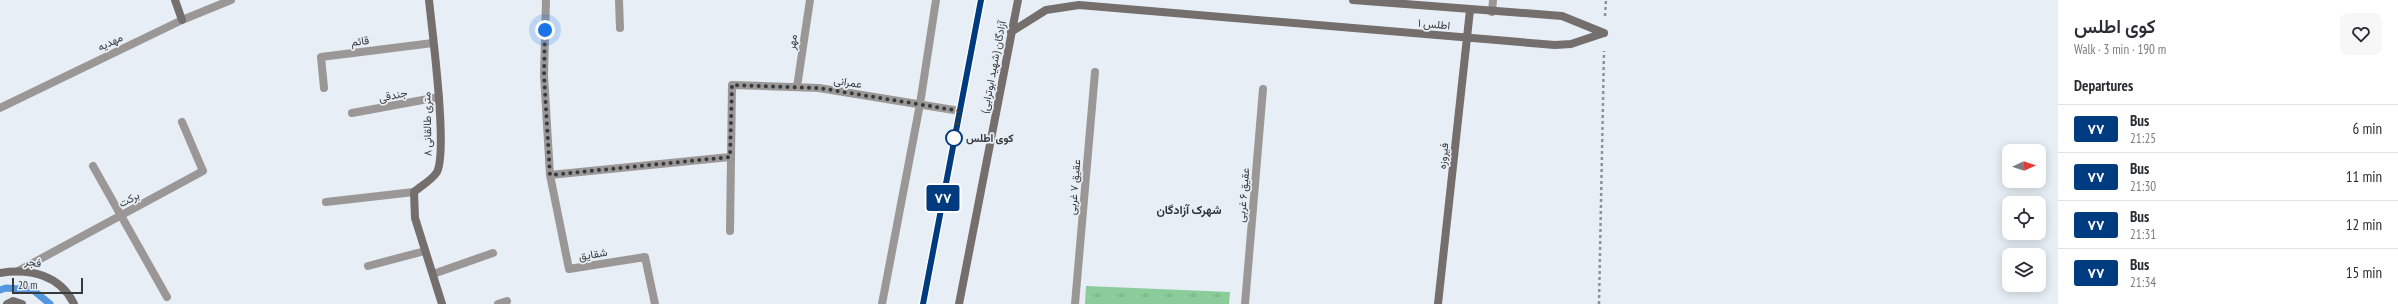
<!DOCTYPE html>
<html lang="en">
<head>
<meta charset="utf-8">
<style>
  body { margin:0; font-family:"PT Sans Narrow",Vazirmatn,sans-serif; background:#f7f7f7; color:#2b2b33; height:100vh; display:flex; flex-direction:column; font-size:15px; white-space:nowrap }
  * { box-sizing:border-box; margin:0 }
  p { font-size:13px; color:#7c7c81 }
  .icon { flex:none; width:22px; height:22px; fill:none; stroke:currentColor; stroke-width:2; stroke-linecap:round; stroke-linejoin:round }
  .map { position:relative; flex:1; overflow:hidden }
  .side { display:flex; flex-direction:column; background:#fff; width:340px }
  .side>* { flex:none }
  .badge { padding:0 8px; border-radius:3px; font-size:14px; line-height:26px }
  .needle { width:26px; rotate:87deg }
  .tools { position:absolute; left:2002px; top:144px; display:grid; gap:8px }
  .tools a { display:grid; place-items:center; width:44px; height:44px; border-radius:8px; background:#fff; box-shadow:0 2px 10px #0003; font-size:20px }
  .scale { position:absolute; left:12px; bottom:10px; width:71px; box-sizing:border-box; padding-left:4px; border:2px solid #373a3c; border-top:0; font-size:11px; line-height:14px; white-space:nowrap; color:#373a3c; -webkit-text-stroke:3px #e7eef5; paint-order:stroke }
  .you { position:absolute; width:20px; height:20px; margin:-10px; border:3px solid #fff; border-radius:50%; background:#1a73e8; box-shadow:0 0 0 6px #1a73e833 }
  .map>.badge { position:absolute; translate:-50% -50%; box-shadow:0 0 0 2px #fff }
  h2 { padding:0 16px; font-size:15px; line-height:36px }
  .round { display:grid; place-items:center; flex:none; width:42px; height:42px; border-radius:8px; background:#f7f7f7 }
  .summary { display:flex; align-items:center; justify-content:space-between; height:68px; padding:0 16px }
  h1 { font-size:19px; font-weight:600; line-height:30px }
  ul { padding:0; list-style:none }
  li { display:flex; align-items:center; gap:12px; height:48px; padding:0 16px; border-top:1px solid #e1e1e2 }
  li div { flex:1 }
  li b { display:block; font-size:15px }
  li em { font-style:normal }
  li .badge { min-width:44px; font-weight:700; text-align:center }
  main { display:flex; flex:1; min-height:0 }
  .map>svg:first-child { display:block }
  .grass { fill:url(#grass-tufts) }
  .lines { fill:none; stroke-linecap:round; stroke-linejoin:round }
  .stream { stroke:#5596e0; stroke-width:7 }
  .path { stroke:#8d9297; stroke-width:2.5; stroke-dasharray:3 3; stroke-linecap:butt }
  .street { stroke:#9b9796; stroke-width:8 }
  .secondary { stroke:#746e6d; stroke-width:8 }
  .line-casing { stroke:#fff; stroke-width:9 }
  .line { stroke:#003b80; stroke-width:6 }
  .walk { stroke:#373a3c; stroke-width:4; stroke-dasharray:0 7.2 }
  .stop-dot { fill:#fff; stroke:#003b80; stroke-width:2 }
  .labels { text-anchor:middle; stroke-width:3.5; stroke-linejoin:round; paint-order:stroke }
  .street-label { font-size:11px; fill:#373a3c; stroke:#e7eef5 }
  .stop-label { font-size:11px; font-weight:bold; fill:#373a3c; stroke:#e7eef5; text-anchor:start }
  .neighbourhood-label { font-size:12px; font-weight:bold; fill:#2c3237; stroke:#e7eef5 }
</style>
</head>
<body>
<main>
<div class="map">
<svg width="2058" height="304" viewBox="0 0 2058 304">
  <defs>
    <pattern id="grass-tufts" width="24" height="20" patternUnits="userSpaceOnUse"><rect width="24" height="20" fill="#8acc9a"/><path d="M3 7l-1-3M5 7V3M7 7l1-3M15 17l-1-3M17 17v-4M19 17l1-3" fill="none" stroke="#72a77f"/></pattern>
  </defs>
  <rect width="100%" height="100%" fill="#e7eef5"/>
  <!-- grass -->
  <path class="grass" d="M1086,286L1230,292L1229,304H1085Z"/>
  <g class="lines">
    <!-- stream -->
    <path class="stream" d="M0,290L6,288L33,290L50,304"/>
    <!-- path -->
    <path class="path" d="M1605,16L1606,0
      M1599,304L1604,51"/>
    <!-- street -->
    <path class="street" d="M546,0L544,75L550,175L730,157
      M619,0L620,28
      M1492,12L1493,0
      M797,87L810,0
      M324,88L321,57L433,43
      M0,108L182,20L231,0
      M352,113L439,97
      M93,166L167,297
      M550,175L569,269L645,257L655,304
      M326,202L414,192
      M730,231L732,85L819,88L960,111
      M368,266L425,251
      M18,271L203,171L182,122
      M433,274L493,253
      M498,304L507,301
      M882,304L920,104L936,0
      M1075,304L1095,72
      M1245,304L1263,89"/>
    <!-- secondary -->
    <path class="secondary" d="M175,0L182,20
      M429,0C432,30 448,150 437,172C432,180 421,186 414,192L415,218L442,304
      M1353,0L1562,16L1604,33
      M1011,32L1046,10L1079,5L1555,45L1571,44L1604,33
      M0,273C30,268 60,275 74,304
      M7,304L13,301L22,304
      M923,304L981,0
      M959,304L1018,0
      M1438,304L1470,10"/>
  </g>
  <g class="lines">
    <defs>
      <path id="line" d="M923,304L981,0"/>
    </defs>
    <!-- line casing -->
    <use href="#line" class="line-casing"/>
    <!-- line -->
    <use href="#line" class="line"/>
    <!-- walk -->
    <path class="walk" d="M545,30L544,75L550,175L730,157L732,85L819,88L960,111L954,138"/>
  </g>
  <!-- markers -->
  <circle class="stop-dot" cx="954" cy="138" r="8"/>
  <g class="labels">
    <!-- street labels -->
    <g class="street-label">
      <text transform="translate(1434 24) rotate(5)" y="4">اطلس ۱</text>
      <text transform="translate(360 41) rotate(-7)" y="4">قائم</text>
      <text transform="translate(110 42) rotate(-26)" y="4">مهدیه</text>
      <text transform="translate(792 42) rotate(-82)" y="4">مهر</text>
      <text transform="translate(993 67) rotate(-79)" y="4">آزادگان (شهید ابوترابی)</text>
      <text transform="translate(848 82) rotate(9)" y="4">عمرانی</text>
      <text transform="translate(393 95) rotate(-11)" y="4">جندقی</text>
      <text transform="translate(427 124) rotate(-91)" y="4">۸ متری طالقانی</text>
      <text transform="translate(1443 156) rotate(-84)" y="4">فیروزه</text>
      <text transform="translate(1074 187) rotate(-85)" y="4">عقیق ۷ غربی</text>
      <text transform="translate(1243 195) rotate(-85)" y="4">عقیق ۶ غربی</text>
      <text transform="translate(129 199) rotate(-28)" y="4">برکت</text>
      <text transform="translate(593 254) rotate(-9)" y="4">شقایق</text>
      <text transform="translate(33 262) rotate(8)" y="4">فجر</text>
    </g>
    <!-- stop labels -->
    <g class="stop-label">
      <text x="966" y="142">کوی اطلس</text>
    </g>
    <!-- neighbourhood labels -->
    <g class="neighbourhood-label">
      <text x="1189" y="214">شهرک آزادگان</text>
    </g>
  </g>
</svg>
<div class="tools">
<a><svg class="needle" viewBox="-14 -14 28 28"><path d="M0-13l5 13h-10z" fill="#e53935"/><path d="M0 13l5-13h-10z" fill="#7c7c81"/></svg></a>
<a><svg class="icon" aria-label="locate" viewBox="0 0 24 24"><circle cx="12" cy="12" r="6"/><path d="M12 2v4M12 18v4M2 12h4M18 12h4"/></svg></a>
<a><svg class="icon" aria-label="layers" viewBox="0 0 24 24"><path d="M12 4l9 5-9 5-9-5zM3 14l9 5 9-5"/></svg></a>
</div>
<div class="scale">20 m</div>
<div class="you" style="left:545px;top:30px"></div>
<b class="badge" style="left:943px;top:198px;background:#003b80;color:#fff">۷۷</b>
</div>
<section class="side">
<div class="summary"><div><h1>کوی اطلس</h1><p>Walk · 3 min · 190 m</p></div><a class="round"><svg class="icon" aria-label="heart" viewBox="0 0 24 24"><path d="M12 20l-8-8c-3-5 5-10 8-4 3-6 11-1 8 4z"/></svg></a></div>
<h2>Departures</h2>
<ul>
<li><span class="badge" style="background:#003b80;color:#fff">۷۷</span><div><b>Bus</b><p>21:25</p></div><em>6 min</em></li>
<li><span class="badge" style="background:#003b80;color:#fff">۷۷</span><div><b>Bus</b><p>21:30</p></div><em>11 min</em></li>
<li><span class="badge" style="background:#003b80;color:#fff">۷۷</span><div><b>Bus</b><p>21:31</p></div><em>12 min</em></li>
<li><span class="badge" style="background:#003b80;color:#fff">۷۷</span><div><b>Bus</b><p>21:34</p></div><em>15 min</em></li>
</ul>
</section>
</main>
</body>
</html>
